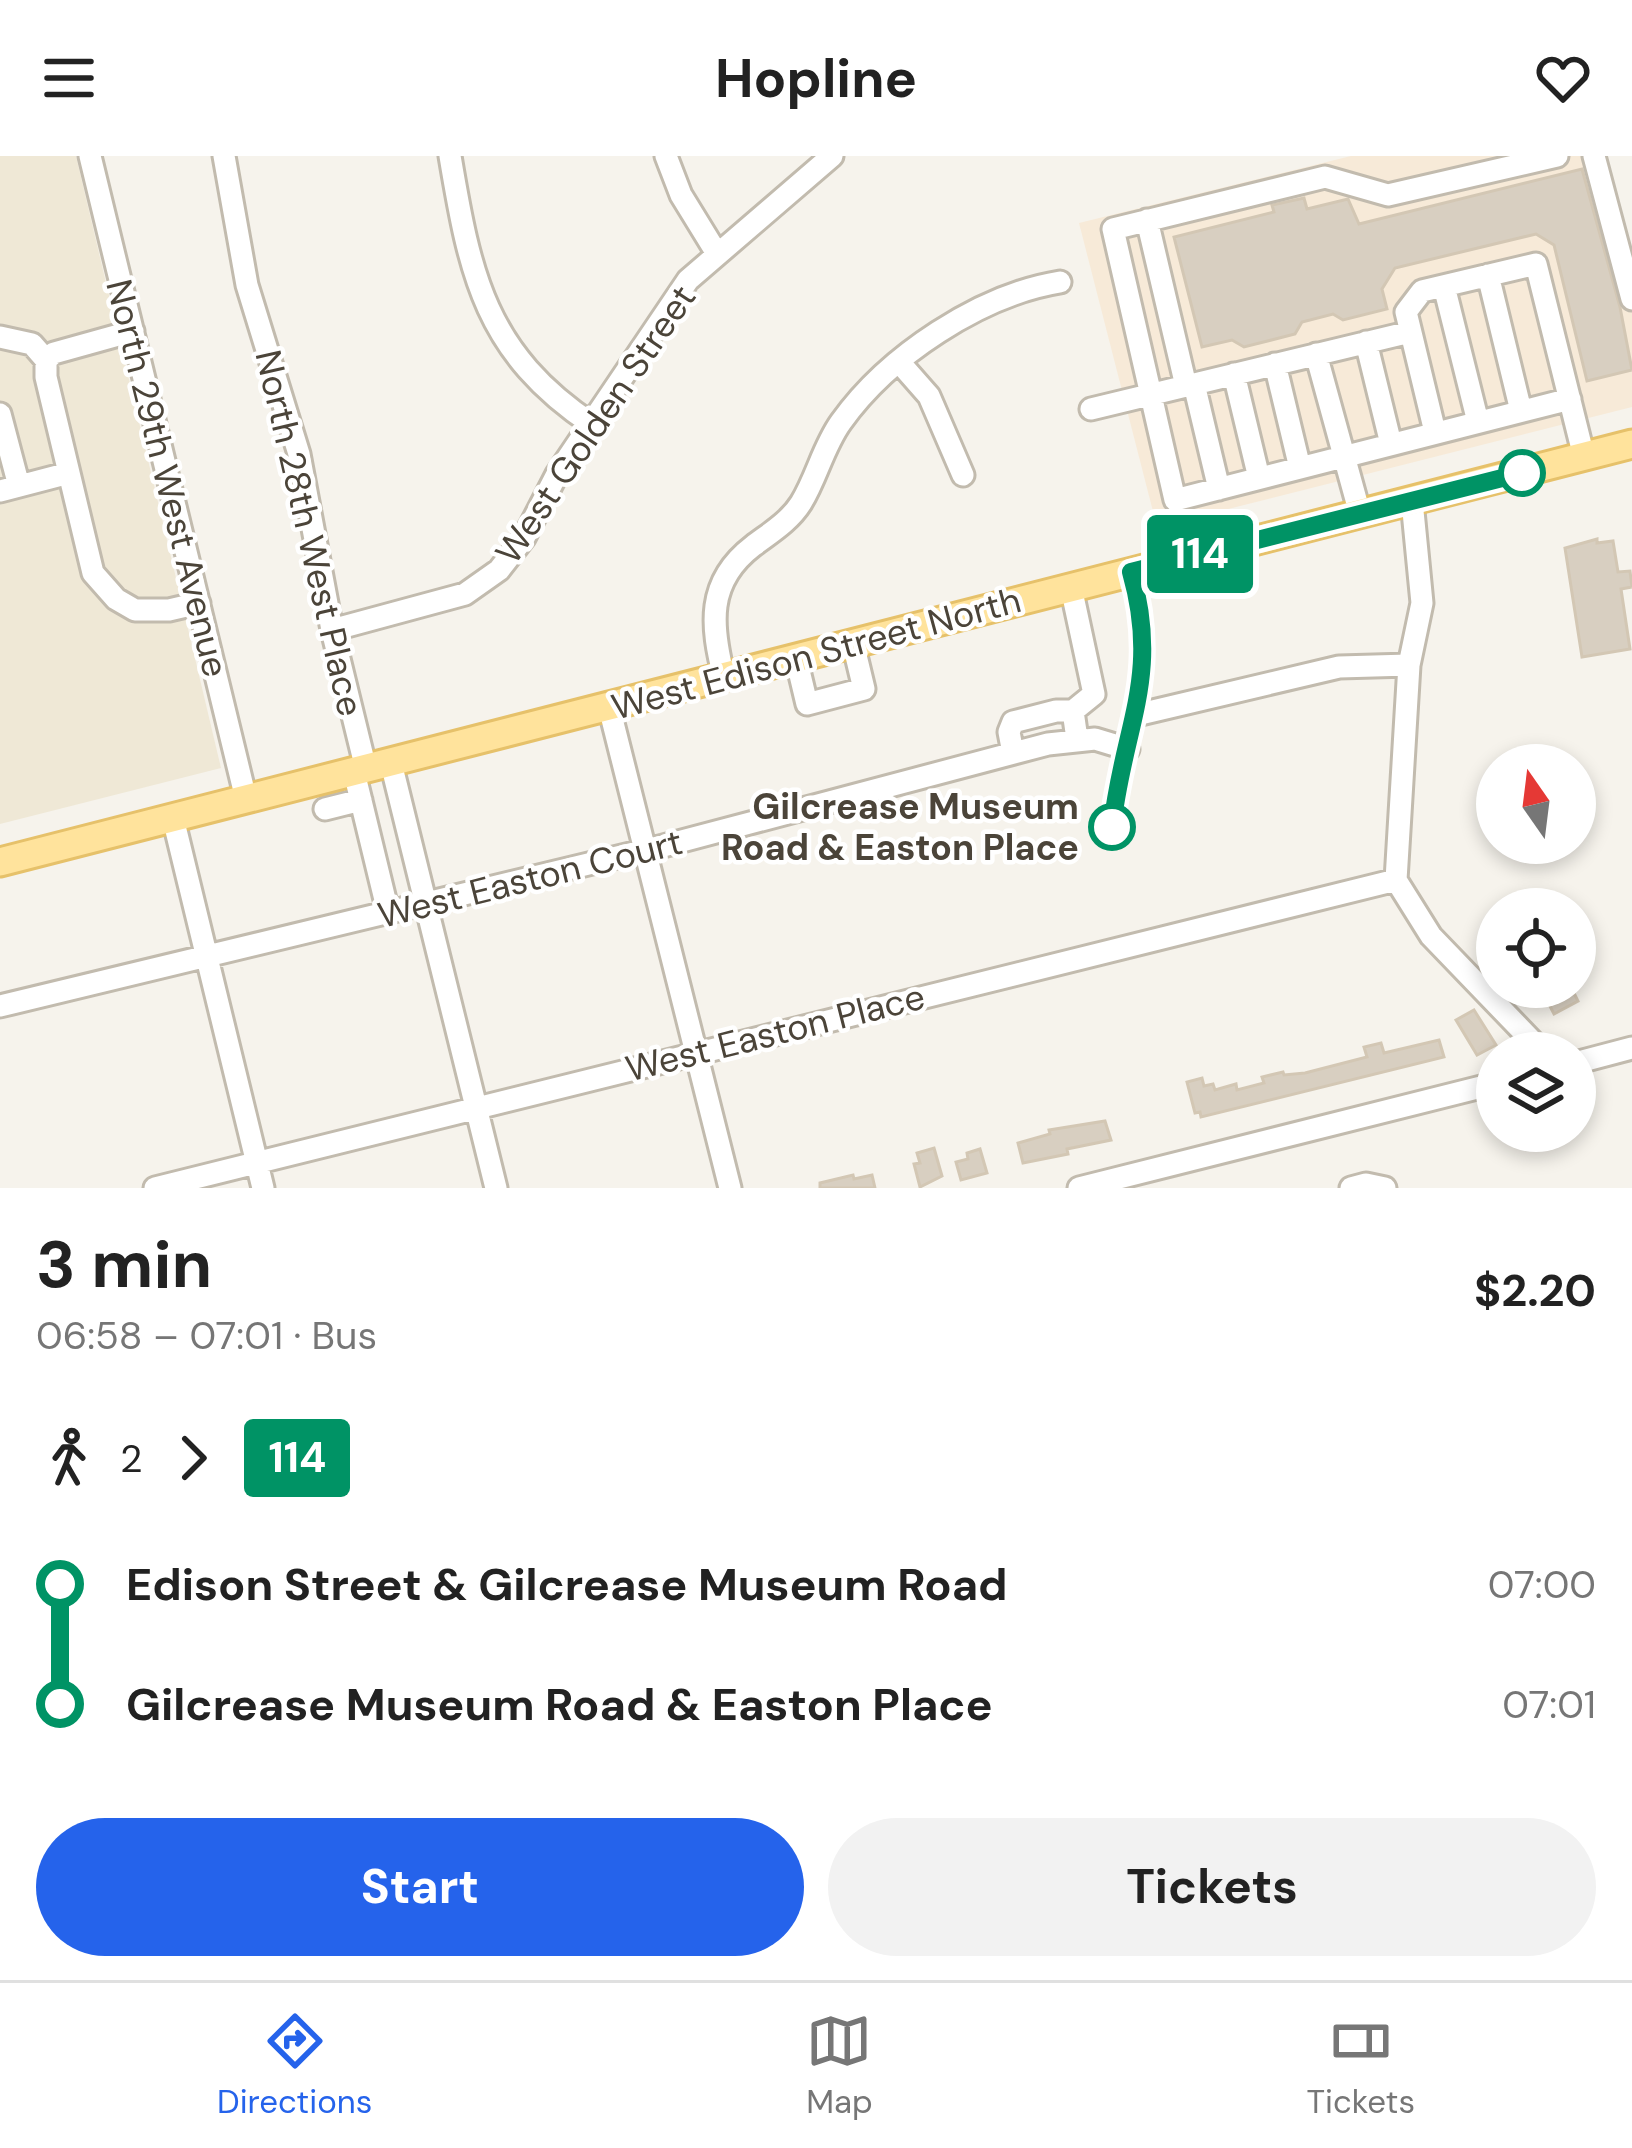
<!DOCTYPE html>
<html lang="en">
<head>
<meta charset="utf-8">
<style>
  body { margin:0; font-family:"DM Sans",sans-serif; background:#f2f2f2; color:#222; height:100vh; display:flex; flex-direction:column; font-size:45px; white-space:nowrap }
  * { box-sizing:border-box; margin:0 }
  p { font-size:39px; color:#767676 }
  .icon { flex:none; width:66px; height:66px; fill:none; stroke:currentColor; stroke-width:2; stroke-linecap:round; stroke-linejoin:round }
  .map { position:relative; height:1032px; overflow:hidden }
  .sheet { display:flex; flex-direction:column; background:#fff; flex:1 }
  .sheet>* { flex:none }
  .badge { padding:0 24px; border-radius:9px; font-size:42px; line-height:78px }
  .needle { width:78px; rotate:346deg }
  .tools { position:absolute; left:1476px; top:588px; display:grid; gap:24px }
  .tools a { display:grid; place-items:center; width:120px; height:120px; border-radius:50%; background:#fff; box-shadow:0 6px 18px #0003; font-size:60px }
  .map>.badge { position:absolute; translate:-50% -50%; box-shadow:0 0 0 6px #fff }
  .legs { display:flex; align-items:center; gap:18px; height:132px; padding:0 36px; font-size:39px }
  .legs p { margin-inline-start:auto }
  .headline { display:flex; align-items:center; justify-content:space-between; height:204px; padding:0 36px }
  h1 { font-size:66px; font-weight:700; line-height:90px }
  .cta { display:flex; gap:24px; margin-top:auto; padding:24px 36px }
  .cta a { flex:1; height:138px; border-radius:72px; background:#2563eb; color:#fff; font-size:48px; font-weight:700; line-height:138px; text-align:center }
  .cta a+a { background:#f2f2f2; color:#222 }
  ul { padding:0 36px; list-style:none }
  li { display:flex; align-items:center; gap:42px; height:120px; font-size:45px }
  li i { display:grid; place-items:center; width:18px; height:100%; margin:0 15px; background:currentColor }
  li i::after { content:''; width:30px; height:30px; margin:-15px; border:9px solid; border-radius:50%; background:#fff }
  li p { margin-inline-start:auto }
  li:first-child i { background:linear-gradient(#0000 50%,currentColor 0) }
  li:last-child i { background:linear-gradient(currentColor 50%,#0000 0) }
  header { display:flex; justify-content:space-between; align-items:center; height:156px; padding:0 36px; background:#fff; font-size:54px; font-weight:700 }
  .dock { display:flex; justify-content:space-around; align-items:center; height:168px; border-top:3px solid #e0e0e0; background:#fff; font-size:33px; color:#767676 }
  .dock a { display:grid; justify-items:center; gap:6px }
  .dock .current { color:#2563eb }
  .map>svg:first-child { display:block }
  .commercial { fill:#f7ead8 }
  .education { fill:#efe8d6 }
  .building { fill:#d8cfc1; stroke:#d3c7b4; stroke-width:3 }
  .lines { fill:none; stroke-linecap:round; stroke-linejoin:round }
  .minor-casing { stroke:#c2bbae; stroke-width:27 }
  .major-casing { stroke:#e6c16a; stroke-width:33 }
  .minor { stroke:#fff; stroke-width:21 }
  .major { stroke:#ffe39c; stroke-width:27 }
  .line-1-casing { stroke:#fff; stroke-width:27 }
  .line-1 { stroke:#009365; stroke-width:18 }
  .stop-1-dot { fill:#fff; stroke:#009365; stroke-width:6 }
  .labels { text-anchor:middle; stroke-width:9; stroke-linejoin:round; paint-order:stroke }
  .street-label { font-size:36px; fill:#4b4439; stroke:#fff }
  .stop-label { font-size:36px; font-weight:bold; fill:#4b4439; stroke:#fff; text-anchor:end }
</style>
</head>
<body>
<header><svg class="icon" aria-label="menu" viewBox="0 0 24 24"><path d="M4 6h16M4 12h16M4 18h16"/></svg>Hopline<svg class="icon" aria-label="heart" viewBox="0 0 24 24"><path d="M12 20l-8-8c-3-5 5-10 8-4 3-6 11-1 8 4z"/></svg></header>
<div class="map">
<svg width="1632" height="1032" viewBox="0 0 1632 1032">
  <rect width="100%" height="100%" fill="#f6f3ec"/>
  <!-- commercial -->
  <path class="commercial" d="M1351,0H1601L1632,116V251L1157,371L1079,67Z"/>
  <!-- education -->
  <path class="education" d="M0,0H76L221,612L0,668Z"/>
  <!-- building -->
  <path class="building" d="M1582,13L1620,151L1632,214L1587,225L1554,89L1536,78L1395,112L1382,133L1387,153L1343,164L1333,158L1302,166L1295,178L1244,191L1232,184L1202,191L1174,81L1274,56L1272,49L1304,42L1307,53L1348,43L1359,68Z
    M1597,383V387L1613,385L1618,416L1630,415L1632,431L1621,433L1630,493L1582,501L1565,392Z
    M1540,831H1571L1578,845L1554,858Z
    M1474,854L1496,889L1477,899L1456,864Z
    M1439,884L1444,901L1201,961L1200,956L1195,957L1187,926L1202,922L1204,930L1213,928L1215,934L1236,928L1237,934L1264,927L1262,921L1283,916L1284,919L1305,917L1367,901L1364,891L1381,887L1384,897Z
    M1105,965L1111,984L1067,993L1068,998L1023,1007L1018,987L1050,978L1049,974Z
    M934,992L942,1020L920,1031L914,1008L920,1007L917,997Z
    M980,993L987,1017L961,1024L956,1006L968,1003L967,997Z
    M853,1019L854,1023L872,1019L875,1032H820V1027Z"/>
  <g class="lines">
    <defs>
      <path id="minor" d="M90,0L246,643
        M224,0L247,129L299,298L332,474L366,613
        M450,0C470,119 485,197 593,269
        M666,0L681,39L716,96
        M1557,0L1388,39L1325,21L1113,73L1175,344L1570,243
        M1594,0L1632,143
        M1147,64L1186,230
        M1488,119L1521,255
        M1444,130L1478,266
        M133,175L54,197L46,204V221L93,417L116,443L135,454H169L199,447
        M0,181L32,188L46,204
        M1366,186L1391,288
        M1316,198L1360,358
        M900,207L929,240L963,319
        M1275,208L1300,312
        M1234,218L1259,322
        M1194,228L1219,333
        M1091,253L1410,176
        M0,258L19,330
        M1435,276L1406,156L1422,135L1536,108L1584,301
        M0,335L69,317
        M1412,345L1422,447L1409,509L1396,724L1431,780L1534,887L1538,897
        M1071,431L1094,538L1073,555L1077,583
        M332,474L465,438L499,414L524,382L557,318L688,124L832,0
        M796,502L807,548L864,533L853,487
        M724,521C711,470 706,426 753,390C770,377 789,366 801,347C817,321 823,291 841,266C888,200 980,139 1060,126
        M609,551L730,1032
        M1136,559L1339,511L1409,509
        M1013,597L1009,576L1013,566L1056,555H1073
        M391,607L496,1032
        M354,616L388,756
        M325,653L361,644
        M173,662L263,1032
        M0,850L663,690L1048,588L1095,583L1128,593
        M1575,907L1632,892
        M155,1032L1396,724
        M1079,1032L1497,927
        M1351,1032L1366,1028L1385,1032"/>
      <path id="major" d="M0,706L1632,288"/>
    </defs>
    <!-- minor casing -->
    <use href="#minor" class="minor-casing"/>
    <!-- major casing -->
    <use href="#major" class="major-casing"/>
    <!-- minor -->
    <use href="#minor" class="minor"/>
    <!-- major -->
    <use href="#major" class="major"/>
  </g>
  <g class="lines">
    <defs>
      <path id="line-1" d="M1112,671C1123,570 1161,522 1131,416L1522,317"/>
    </defs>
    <!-- line-1 casing -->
    <use href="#line-1" class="line-1-casing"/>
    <!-- line-1 -->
    <use href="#line-1" class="line-1"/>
  </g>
  <!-- markers -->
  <g class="stop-1-dot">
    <circle cx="1522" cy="317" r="21"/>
    <circle cx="1112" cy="671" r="21"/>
  </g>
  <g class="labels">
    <!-- street labels -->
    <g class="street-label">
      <text transform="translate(595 268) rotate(-56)" y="13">West Golden Street</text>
      <text transform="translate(168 322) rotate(76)" y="13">North 29th West Avenue</text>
      <text transform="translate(310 377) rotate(77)" y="13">North 28th West Place</text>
      <text transform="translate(816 497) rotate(-15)" y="13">West Edison Street North</text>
      <text transform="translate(530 722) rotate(-14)" y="13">West Easton Court</text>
      <text transform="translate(775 876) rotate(-14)" y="13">West Easton Place</text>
    </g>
    <!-- stop labels -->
    <g class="stop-label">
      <text x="1079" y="663">Gilcrease Museum<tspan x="1079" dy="41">Road &amp; Easton Place</tspan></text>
    </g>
  </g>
</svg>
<div class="tools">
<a><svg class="needle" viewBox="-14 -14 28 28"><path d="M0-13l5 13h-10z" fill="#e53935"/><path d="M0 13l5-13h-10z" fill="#767676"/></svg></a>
<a><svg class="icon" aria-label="locate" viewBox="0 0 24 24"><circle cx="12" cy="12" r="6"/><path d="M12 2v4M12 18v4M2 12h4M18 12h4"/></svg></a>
<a><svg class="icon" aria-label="layers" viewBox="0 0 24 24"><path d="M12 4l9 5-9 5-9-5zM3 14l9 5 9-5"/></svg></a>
</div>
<b class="badge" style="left:1200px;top:398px;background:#009365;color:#fff">114</b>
</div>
<section class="sheet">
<div class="headline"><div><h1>3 min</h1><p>06:58 – 07:01 · Bus</p></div><b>$2.20</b></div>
<div class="legs"><svg class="icon" aria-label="walk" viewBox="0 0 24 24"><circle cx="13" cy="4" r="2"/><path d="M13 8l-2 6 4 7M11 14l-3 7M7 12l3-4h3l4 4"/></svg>2<svg class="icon" aria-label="forward" viewBox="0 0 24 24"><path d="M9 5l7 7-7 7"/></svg><b class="badge" style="background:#009365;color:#fff">114</b></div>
<ul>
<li><i style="color:#009365"></i><b>Edison Street &amp; Gilcrease Museum Road</b><p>07:00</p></li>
<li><i style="color:#009365"></i><b>Gilcrease Museum Road &amp; Easton Place</b><p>07:01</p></li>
</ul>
<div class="cta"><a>Start</a><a>Tickets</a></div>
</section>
<nav class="dock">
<a class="current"><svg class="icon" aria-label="directions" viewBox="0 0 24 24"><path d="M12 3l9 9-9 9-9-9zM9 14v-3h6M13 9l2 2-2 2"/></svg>Directions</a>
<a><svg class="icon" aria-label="map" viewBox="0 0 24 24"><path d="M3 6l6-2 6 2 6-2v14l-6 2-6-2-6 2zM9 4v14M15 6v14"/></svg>Map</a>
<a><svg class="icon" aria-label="tickets" viewBox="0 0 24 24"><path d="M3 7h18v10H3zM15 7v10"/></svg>Tickets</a>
</nav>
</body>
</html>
